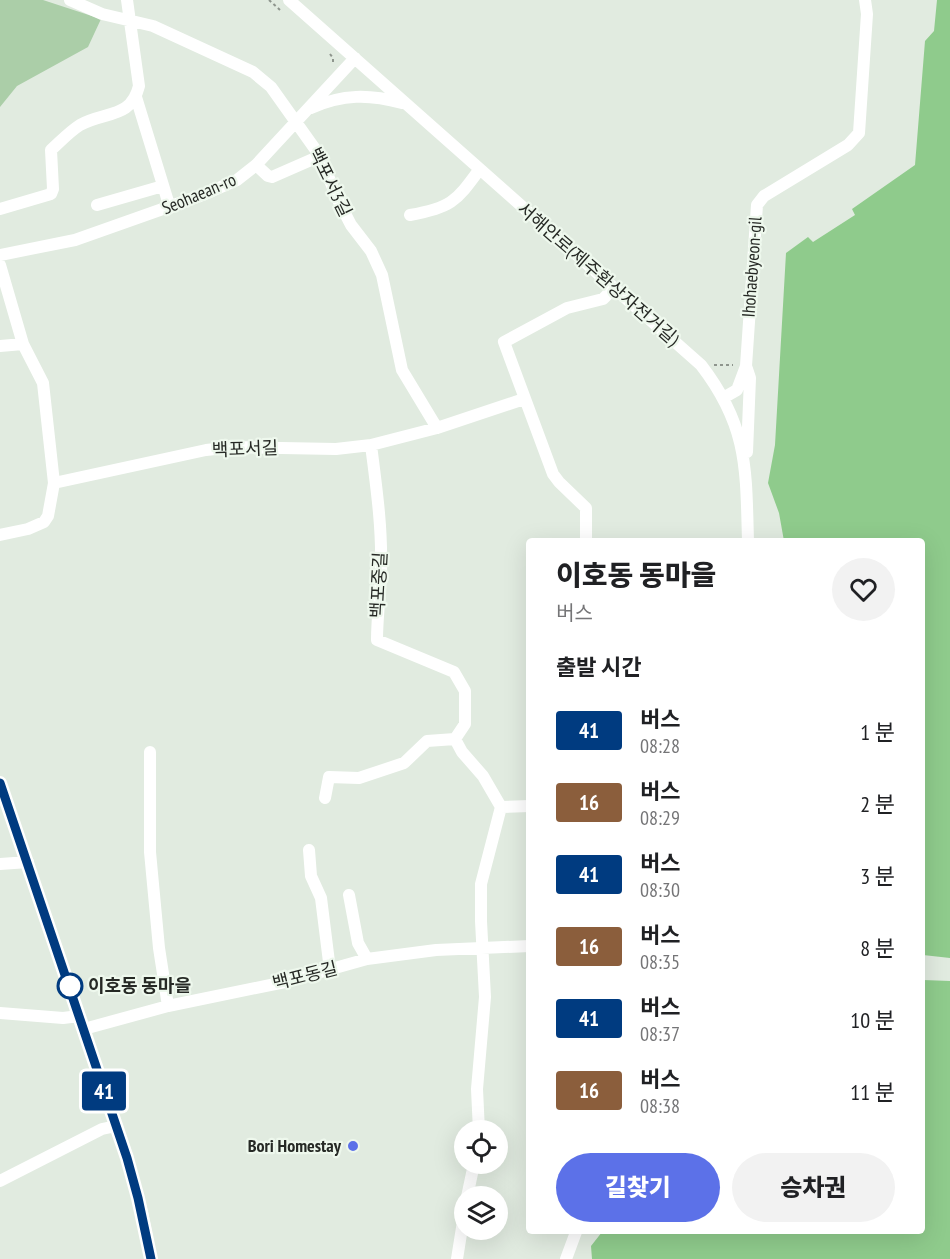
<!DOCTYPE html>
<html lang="ko">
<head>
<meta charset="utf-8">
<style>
  body { margin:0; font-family:"PT Sans Narrow","Noto Sans KR",sans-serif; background:#f2f2f2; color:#202124; height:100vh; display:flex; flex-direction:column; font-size:22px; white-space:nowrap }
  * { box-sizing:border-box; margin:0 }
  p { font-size:20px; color:#757577 }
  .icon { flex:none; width:33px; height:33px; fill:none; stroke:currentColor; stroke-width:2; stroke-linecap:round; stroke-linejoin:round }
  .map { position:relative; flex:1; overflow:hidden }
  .side { position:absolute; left:526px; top:538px; width:399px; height:696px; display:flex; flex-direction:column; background:#fff; border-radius:6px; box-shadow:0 6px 24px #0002 }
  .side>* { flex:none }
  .badge { padding:0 12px; border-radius:4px; font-size:21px; line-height:39px }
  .buttons { position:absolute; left:454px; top:1120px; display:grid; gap:12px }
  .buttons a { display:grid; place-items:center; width:54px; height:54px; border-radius:50%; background:#fff; box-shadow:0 6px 24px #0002; font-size:30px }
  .map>.badge { position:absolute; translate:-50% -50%; box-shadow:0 0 0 3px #fff }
  h2 { padding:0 30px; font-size:22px; line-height:54px }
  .round { display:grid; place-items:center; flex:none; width:63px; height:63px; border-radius:32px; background:#f2f2f2 }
  .summary { display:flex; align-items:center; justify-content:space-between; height:102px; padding:0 30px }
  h1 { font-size:28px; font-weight:800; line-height:45px }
  .action { display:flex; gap:12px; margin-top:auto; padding:12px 30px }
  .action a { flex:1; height:69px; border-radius:36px; background:#5c71e8; color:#fff; font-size:24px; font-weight:800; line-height:69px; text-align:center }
  .action a+a { background:#f2f2f2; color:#202124 }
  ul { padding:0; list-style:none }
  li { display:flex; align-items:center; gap:18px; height:72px; padding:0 30px }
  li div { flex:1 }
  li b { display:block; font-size:22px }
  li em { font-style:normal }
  li .badge { min-width:66px; font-weight:700; text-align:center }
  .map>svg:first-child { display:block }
  .green { fill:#abcea8 }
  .water { fill:#8fcb8c }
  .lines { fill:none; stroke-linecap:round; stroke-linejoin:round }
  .path { stroke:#8e958d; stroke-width:2; stroke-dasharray:3 3; stroke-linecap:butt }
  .minor { stroke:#fff; stroke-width:12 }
  .line-casing { stroke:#fff; stroke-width:14 }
  .line { stroke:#003b80; stroke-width:9 }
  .stop-dot { fill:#fff; stroke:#003b80; stroke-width:3 }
  .poi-dot { fill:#5c71e8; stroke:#eef8ed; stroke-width:2 }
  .labels { text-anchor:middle; stroke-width:4.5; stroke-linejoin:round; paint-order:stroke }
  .street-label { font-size:18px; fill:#262925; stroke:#eef8ed }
  .stop-label { font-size:18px; font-weight:bold; fill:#262925; stroke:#eef8ed; text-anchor:start }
  .poi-label { font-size:18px; font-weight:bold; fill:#262925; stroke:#eef8ed; text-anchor:end }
</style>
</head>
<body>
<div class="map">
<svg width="950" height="1259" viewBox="0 0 950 1259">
  <rect width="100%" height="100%" fill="#e1ebe0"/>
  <!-- green -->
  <path class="green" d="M0,0H43L101,19L88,47L17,86L0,107Z"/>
  <!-- water -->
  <path class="water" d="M937,0H950V958L923,955L922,542L784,541L779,513L768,483L775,445L786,253L808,237L813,242L855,215L852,209L915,165L925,41L934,31Z
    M923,980L950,981V1259H592L591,1246L602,1232H922Z"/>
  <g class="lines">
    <!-- path -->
    <path class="path" d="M269,0L280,10
      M330,54L333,58V64
      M714,365H733"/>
    <!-- minor -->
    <path class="minor" d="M70,0L102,14L153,26L253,72L271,87L320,156L337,198L351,225L371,251L382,275L402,370L437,428
      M289,0L701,365C748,426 746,468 748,542
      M136,97L170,208
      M311,108C343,94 369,94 402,103
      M256,165L268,176L272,177L320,156
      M97,205L163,186
      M0,209L51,194L53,189L51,150C61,141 69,132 80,125C105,111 131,119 139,86L127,0
      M410,215C450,208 456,202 479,170
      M0,255L75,240L205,194L237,180L256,165L355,58
      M0,265L23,344L43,383L54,483L48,516L44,522L28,529L0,535
      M0,346L23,344
      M723,398L737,390L746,366
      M371,445C376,485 382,525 381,566C381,590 377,615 377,640L454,672L465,691V724L455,739L462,752L483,776L501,807L530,806
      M747,452L750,378L746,366L757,205L764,196L848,145L859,133L867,14L865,0
      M54,483L206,450L234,447L336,449L371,445L437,428L524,399
      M586,542V508L559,482L553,474L504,342L567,308L603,299L614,288
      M150,752V852L159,948L168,1006
      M0,783L127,1158L142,1212L151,1259
      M325,798L329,777L359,778L404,763L427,741L455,739
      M309,850L311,876L321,898L330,970
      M0,864L28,862
      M349,895L358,943L367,959
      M0,1013L63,1018L79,1016
      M84,1029L168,1006L285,982L367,959L436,950L530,946
      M479,1131L477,1089L485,997L481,921V884L501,807
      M0,1181L102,1129L116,1126
      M467,1197L474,1164
      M457,1259L465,1209
      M566,1259L576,1232"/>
  </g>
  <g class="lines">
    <defs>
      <path id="line" d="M0,783L127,1158L138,1198L151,1259"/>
    </defs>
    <!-- line casing -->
    <use href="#line" class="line-casing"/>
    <!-- line -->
    <use href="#line" class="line"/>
  </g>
  <!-- markers -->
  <circle class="stop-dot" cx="70" cy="986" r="12"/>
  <circle class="poi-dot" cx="353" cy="1146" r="6"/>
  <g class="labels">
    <!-- street labels -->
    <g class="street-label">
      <text transform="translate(330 182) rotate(64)" y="6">백포서3길</text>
      <text transform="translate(199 194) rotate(-23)" y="6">Seohaean-ro</text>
      <text transform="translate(752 267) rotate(-86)" y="6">Ihohaebyeon-gil</text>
      <text transform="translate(598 274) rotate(41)" y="6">서해안로(제주환상자전거길)</text>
      <text transform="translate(245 449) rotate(-2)" y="6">백포서길</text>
      <text transform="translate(379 585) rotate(-87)" y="6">백포중길</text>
      <text transform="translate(305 976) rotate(-14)" y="6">백포동길</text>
    </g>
    <!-- stop labels -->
    <g class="stop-label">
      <text x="88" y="992">이호동 동마을</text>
    </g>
    <!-- poi labels -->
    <g class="poi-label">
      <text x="341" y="1152">Bori Homestay</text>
    </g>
  </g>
</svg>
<div class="buttons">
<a><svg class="icon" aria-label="locate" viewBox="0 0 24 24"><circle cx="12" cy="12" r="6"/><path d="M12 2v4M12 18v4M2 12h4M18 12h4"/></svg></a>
<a><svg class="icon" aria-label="layers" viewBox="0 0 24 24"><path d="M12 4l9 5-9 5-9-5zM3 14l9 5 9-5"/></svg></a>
</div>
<b class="badge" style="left:104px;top:1091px;background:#003b80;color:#fff">41</b>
<section class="side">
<div class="summary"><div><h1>이호동 동마을</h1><p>버스</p></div><a class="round"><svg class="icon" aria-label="heart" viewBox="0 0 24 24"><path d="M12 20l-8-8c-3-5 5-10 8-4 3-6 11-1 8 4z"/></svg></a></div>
<h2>출발 시간</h2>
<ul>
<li><span class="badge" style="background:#003b80;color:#fff">41</span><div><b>버스</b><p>08:28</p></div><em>1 분</em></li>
<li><span class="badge" style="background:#8b5e3c;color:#fff">16</span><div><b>버스</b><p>08:29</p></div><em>2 분</em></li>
<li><span class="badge" style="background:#003b80;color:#fff">41</span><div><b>버스</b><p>08:30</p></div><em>3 분</em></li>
<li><span class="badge" style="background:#8b5e3c;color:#fff">16</span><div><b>버스</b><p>08:35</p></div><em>8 분</em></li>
<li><span class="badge" style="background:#003b80;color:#fff">41</span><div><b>버스</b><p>08:37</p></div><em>10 분</em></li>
<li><span class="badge" style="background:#8b5e3c;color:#fff">16</span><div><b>버스</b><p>08:38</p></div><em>11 분</em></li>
</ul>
<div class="action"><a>길찾기</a><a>승차권</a></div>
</section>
</div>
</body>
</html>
